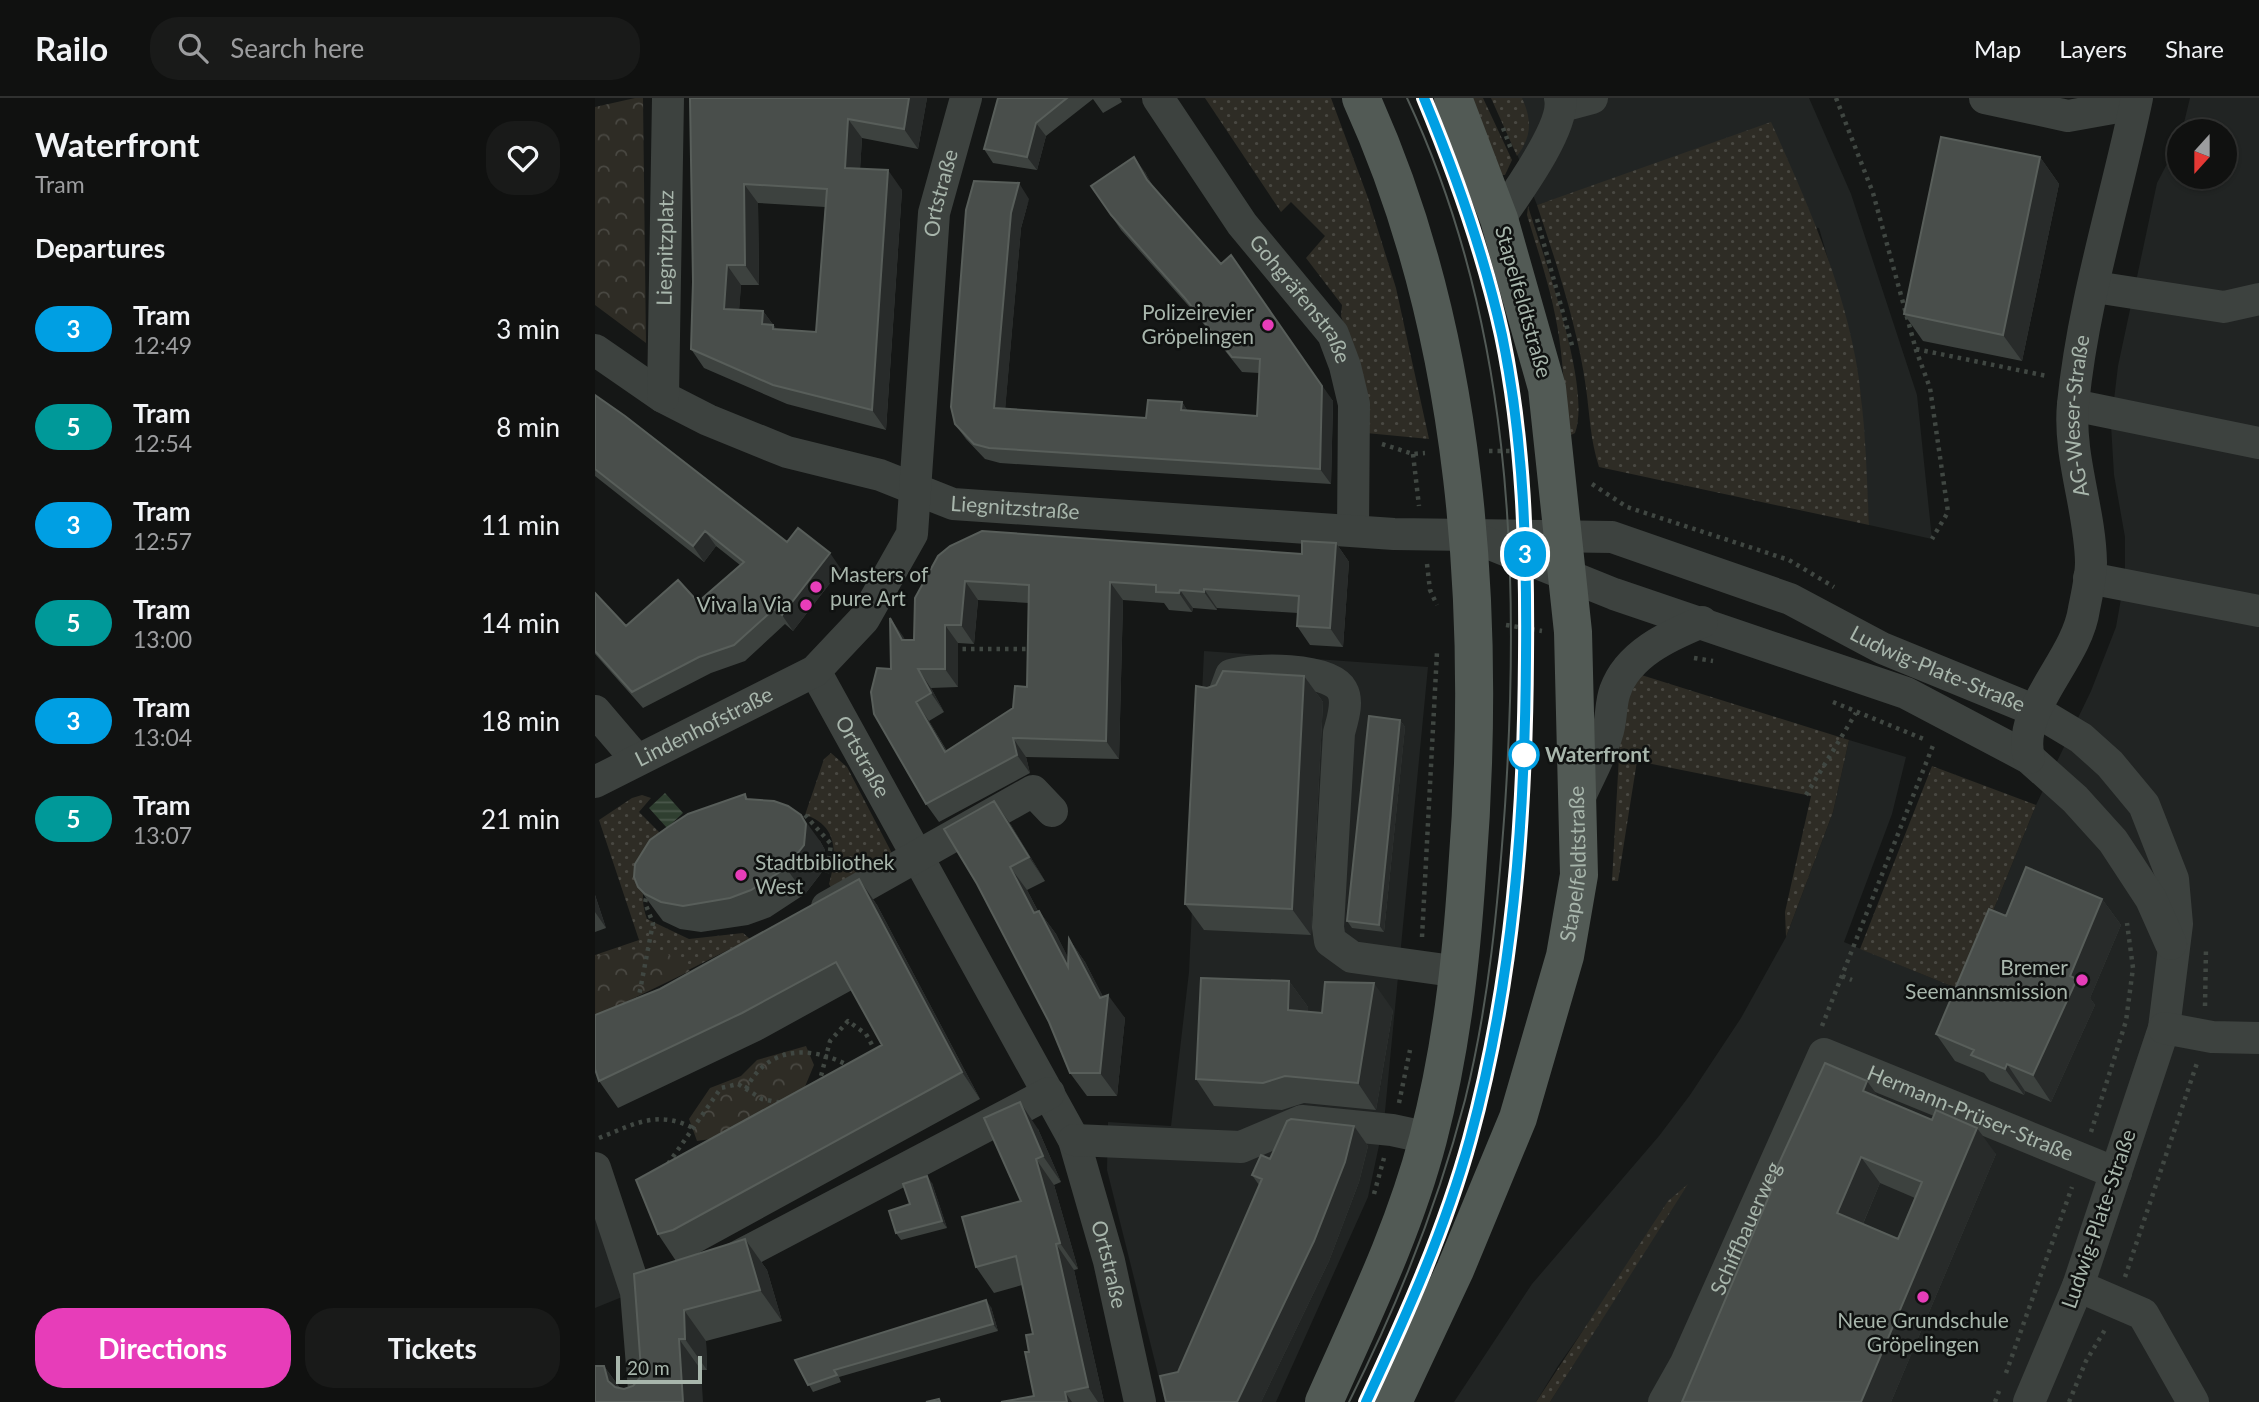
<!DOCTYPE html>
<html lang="en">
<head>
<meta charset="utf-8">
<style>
  body { margin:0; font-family:Lato,sans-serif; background:#191a19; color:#f1f3f6; height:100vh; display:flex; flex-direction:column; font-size:26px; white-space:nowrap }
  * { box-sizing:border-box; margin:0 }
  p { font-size:23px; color:#9c9d9f }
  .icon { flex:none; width:38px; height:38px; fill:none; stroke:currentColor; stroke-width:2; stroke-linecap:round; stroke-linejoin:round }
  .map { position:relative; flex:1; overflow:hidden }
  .side { display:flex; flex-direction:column; background:#101110; width:595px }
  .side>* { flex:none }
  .badge { padding:0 14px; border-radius:23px; font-size:24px; line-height:46px }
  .needle { width:46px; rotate:201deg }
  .controls { position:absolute; left:1572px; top:21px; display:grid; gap:14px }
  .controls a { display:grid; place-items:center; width:70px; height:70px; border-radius:50%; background:#101110; box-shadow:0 2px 5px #0004,0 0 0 2px #303130; font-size:35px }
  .scale { position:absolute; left:21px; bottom:18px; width:86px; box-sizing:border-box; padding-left:7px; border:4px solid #a8b6ac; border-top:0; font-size:19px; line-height:24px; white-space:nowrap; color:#a8b6ac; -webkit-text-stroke:5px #101211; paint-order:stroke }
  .map>.badge { position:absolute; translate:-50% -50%; box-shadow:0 0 0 4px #fff }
  h2 { padding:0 35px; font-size:26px; line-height:63px }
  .round { display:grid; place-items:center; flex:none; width:74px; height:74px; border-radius:28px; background:#191a19 }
  .overview { display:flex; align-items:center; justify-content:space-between; height:119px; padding:0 35px }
  h1 { font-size:33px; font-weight:700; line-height:52px }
  .cta { display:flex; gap:14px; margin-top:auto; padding:14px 35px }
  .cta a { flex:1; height:80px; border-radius:28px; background:#e73db9; color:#fff; font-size:28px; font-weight:700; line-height:80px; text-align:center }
  .cta a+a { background:#191a19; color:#f1f3f6 }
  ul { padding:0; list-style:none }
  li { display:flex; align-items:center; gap:21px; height:98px; padding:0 35px }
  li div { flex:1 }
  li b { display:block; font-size:26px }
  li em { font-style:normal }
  li .badge { min-width:77px; font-weight:700; text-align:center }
  header { display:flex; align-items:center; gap:42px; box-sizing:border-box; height:98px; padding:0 35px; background:#101110; border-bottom:2px solid #303130 }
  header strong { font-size:33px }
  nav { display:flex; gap:38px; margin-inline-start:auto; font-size:24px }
  .search { width:490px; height:63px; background:#191a19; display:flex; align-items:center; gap:18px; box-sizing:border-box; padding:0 24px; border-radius:28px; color:#9c9d9f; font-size:26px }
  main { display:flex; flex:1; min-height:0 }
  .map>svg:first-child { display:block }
  .built { fill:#212423 }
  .grass { fill:url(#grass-dots) }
  .park { fill:url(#park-crowns) }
  .water { fill:url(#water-rules) }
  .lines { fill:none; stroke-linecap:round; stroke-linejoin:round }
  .path { stroke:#404742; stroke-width:4.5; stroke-dasharray:3.5 5; stroke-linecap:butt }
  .minor { stroke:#3d423f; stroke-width:32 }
  .major { stroke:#525a55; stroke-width:38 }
  .tram { stroke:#525a56; stroke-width:2 }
  .wall { fill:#3d423f; fill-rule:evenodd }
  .shaded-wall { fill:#282b2a }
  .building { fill:#494e4b; stroke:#585e5a; stroke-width:2; fill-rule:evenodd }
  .line-casing { stroke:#fff; stroke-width:16 }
  .line { stroke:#009fe3; stroke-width:10 }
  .poi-dot { fill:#e73db9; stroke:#101211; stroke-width:2.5 }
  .stop-dot { fill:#fff; stroke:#009fe3; stroke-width:3.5 }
  .labels { text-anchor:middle; stroke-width:5; stroke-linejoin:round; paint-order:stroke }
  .street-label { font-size:21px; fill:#a8b6ac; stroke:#101211 }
  .poi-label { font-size:21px; fill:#a8b6ac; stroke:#101211; text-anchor:end }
  .stop-label { font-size:21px; font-weight:bold; fill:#a8b6ac; stroke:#101211; text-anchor:start }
</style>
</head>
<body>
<header>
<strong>Railo</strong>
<div class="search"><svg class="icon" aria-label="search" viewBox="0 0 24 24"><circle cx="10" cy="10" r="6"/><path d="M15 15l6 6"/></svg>Search here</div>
<nav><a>Map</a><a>Layers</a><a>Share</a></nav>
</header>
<main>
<section class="side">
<div class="overview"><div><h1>Waterfront</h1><p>Tram</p></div><a class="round"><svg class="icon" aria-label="heart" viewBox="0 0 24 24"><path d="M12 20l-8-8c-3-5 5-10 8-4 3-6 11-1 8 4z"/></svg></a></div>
<h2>Departures</h2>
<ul>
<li><span class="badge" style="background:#009fe3;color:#fff">3</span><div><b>Tram</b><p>12:49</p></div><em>3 min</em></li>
<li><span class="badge" style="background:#099;color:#fff">5</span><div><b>Tram</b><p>12:54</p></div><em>8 min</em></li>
<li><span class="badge" style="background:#009fe3;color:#fff">3</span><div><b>Tram</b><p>12:57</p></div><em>11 min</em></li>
<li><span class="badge" style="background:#099;color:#fff">5</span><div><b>Tram</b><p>13:00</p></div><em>14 min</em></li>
<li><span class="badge" style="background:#009fe3;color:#fff">3</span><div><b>Tram</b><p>13:04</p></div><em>18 min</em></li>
<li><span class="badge" style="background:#099;color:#fff">5</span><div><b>Tram</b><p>13:07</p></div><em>21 min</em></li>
</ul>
<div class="cta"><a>Directions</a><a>Tickets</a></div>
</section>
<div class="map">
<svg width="1664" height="1304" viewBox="0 0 1664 1304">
  <defs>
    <pattern id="grass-dots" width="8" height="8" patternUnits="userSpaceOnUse" patternTransform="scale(1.75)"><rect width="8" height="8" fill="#2e2c25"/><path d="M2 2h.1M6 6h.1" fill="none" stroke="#494842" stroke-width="1.8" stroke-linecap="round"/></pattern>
    <pattern id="park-crowns" width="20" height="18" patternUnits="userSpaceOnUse" patternTransform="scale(1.75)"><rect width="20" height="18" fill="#2e2c25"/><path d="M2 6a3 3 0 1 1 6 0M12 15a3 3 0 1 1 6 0" fill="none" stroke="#494842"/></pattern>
    <pattern id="water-rules" width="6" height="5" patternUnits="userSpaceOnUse" patternTransform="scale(1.75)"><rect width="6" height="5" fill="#2f3f30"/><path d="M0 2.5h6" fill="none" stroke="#4a584b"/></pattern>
  </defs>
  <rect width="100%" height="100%" fill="#151716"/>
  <!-- built -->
  <path class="built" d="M900,0H1214L1256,96L1322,297L1337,441L1274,427L1266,298L1257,245L1224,130L957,102L942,107Z
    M1595,0H1664V1304H955L1090,1088L963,1268L941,1304H859L937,1186L1064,1038L1095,997L1146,920L1191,839L1238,714L1254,642L1311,659L1297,716L1249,844L1366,892L1441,707L1496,593L1521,529L1530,478V439L1519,377L1516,327L1523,268L1562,85L1584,43V79H1629V33H1587Z
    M609,553L833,569L789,1024L773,1099L681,1304H570L512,1072L513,1024L576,1028L594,874Z
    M0,1102L32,1197L0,1210Z"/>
  <!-- grass -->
  <path class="grass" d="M610,0H736L773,100L801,190L834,341L771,335L761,262L746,218L747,207L711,160L730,138L696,104L686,114Z
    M872,0H888L917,62L910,77H903Z
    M896,0H927C937,22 937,38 922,58Z
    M1176,24C1215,111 1256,202 1266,298C1271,341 1272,384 1274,427L1004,369C995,340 995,319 991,290C983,230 961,164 942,107Z
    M933,108C948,158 997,289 980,335L976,337C969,304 969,272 964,239C958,197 944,157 932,117Z
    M1040,575L1254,642L1238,714L1191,839L1190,814L1216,698L1042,663L1023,783H1017L1026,622Z
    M236,655L252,669L301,763L239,795L234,786C242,758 244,727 210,717L229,661Z
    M1337,668L1441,707L1366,892L1265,851Z
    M47,697L56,700L44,714L77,747C57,773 40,788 52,821L94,841L148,835L155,841L0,919V857L44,842L4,722L37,700Z
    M1093,1086L955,1304H941L1073,1103Z"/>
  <!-- park -->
  <path class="park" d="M40,0H48L51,245L0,207V9Z
    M28,851L69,853L95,873L0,919V859Z
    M211,948L219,967L209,991L169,1033L102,1043L94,1021L115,990L146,978L162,962Z"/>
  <!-- water -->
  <path class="water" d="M70,695L88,715L72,730L54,710Z"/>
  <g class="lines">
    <!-- path -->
    <path class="path" d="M1241,0L1278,95L1321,252L1335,290L1353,414L1337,441
      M908,30L916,51
      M942,121L978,251
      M1321,251L1452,278
      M787,346L818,356L830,355
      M894,353H928
      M818,356L824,408
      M997,386L1032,409L1194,462L1239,489
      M832,466L835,492L842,507
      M911,527L947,533
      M359,551H432
      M1099,560L1118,563
      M1238,604L1331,642
      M1211,697L1261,615
      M210,717L236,746L232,775
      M827,839L842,554
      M1247,878L1257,882
      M43,903L58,825L50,805L52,796
      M1610,908L1611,850
      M1227,928L1339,645
      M224,986L235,943L253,923L271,936L282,956
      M151,991C173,947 217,947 256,969
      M804,1005L815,952
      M1496,1034L1531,923L1538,870L1532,825
      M4,1040C40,1026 63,1011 100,1031
      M73,1066L126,990L143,986L167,1001L187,1005
      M779,1096L789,1060
      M1530,1179L1602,965
      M1411,1275L1477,1089
      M1400,1304L1404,1293
      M1474,1304L1491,1263L1511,1230"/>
    <!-- minor -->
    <g class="minor">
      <path id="s1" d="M563,0L647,126L738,236L750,268L759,306L758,432"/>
      <path d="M1390,0L1473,18L1540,6"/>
      <path d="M967,8L997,0"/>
      <path d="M904,121C921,96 971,28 965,0"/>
      <path d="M1500,189L1629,209L1664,201"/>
      <path id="s2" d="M0,252L68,299L113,322L192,354L285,377L358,406L799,436L1017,439L1195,501L1287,550L1441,613L1486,640L1515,666L1549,707L1578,781L1582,826L1569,930L1483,1188L1434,1304"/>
      <path id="s3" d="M68,299L73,0"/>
      <path d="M1478,307L1664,345"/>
      <path d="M890,444L1019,496L1311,595L1434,660L1480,701L1518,743L1556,801L1576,846"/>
      <path d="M1494,480L1664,513"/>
      <path id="s4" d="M220,573L479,1042L514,1163L545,1304"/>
      <path d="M628,599L636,577C658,570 734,569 747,592C754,604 747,623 744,635L733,829L735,843L757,859L865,874"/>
      <path d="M0,613L41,661"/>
      <path id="s5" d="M1434,660C1421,611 1482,562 1489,511C1492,496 1496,479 1496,464C1495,411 1473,358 1478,306C1488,203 1521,101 1542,0"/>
      <path id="s6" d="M0,684L220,573L269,521L317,436L339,115L371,0"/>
      <path d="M984,701C993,680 1006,658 1012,636C1017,622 1015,607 1020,593C1033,556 1073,538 1107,524"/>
      <path d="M232,809L438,693L457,713"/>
      <path d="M1569,930L1617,939L1664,940"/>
      <path d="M479,1042L646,1049L707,1023L797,1032L834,1040"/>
      <path d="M0,1070L41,1194L50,1304"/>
      <path d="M119,1171L454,995"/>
      <path d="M1483,1188L1548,1216L1598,1304"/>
      <path id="s7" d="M1069,1304L1091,1265L1229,956L1521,1075"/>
    </g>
    <!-- major -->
    <g class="major">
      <path d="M729,1304C767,1218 809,1133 833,1041C856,953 866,865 872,774C892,517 874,237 766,0"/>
      <path id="s8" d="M798,1304L860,1172L923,1020L970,858L984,777L978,534L952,290L904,121L858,0"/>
    </g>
    <!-- tram -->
    <path class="tram" d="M754,1304C802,1208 843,1106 870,1002C894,905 903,806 910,708C926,467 916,222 812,0
      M771,1304C810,1220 847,1136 873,1047C921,888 931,718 931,553C931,447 929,340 907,237C889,155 861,77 829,0"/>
  </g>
  <!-- wall -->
  <path class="wall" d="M95,0H332L323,51L267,40L265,71L307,92L291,332L192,306L109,270L96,251L98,184ZM163,105L230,109L221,234L182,232L168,213L144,211L146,187H164Z
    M403,0H525L527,4L508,15L498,1L451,38L442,72L398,65L389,51Z
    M1445,59L1464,86L1427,263L1328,243L1309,216Z
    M550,74L558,89L738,303L736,386L405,365L390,361L371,341L360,326L434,101L426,130L410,311L551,320L587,304L592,312L662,318L664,275L647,274L599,214L526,132L496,88Z
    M0,297L192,444L246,471L198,533L190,526L150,563L116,575L48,610L0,556V495L31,528L103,504L145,467L121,448L109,464L0,378Z
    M741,445L754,464L748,549L715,547L702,528L703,515L622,510V512L598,510L597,514L574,512L569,505L528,502L524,661L431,659L435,675L344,724L331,706L296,571L295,520L310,542H319L343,458L707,456ZM383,502L434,505L432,589L418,610L352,653L334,623L349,614L336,590L363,589V545L379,546Z
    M709,578L728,604L716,837L609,832L590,806L612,590Z
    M805,622L810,629L789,834L757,830L752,823Z
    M150,696L153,701L225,743L230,752L227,774L210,796L175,819L153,827L106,834L85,831L68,823L62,815L43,789Z
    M399,703L416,727L450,783L432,792L443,813H444L461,836L473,860L474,841L490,864L508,899L530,920L522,998H492L475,975L454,924Z
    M264,781L282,807L385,1001L100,1157L150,1141L172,1172L187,1223L111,1243L112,1272H106L0,1304L9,1268L25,1290L29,1291L38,1288L44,1281L81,1163L63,1136L287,947L257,892L166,942L23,1010L4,983L65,891Z
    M0,797L11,830L0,834Z
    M1507,801L1526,827L1495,900L1500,907L1456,1004L1430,993L1429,997L1395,983L1389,975L1360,963L1341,936L1411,818Z
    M694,883L713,909V914L727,915L798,912L781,1012L709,1005L687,1012L619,1008L601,981Z
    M1284,999L1401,1056L1296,1304L1173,1089ZM1285,1085L1320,1100L1303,1141L1268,1126Z
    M759,1028L773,1048L764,1084L734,1163L666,1304H571L583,1274L664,1087L657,1077L675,1061Z
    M443,1031L466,1084L459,1087L483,1171L479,1172L509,1304H406L439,1298L434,1254L438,1236L427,1187L399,1195L381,1169L426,1103Z
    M337,1085L352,1130L306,1142L301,1135L315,1106Z
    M396,1209L403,1233L244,1279L246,1284L218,1294L200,1262Z"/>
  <!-- shaded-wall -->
  <path class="shaded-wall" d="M314,0H332L323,51L309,31Z
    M253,21L267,40L264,89L250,70Z
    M441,25L451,38L442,72L432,59Z
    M539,59L550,74L563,97L552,82Z
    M1445,59L1464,86L1427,263L1408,237Z
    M293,72L307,92L291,332L277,312Z
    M424,85L434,101L426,130L409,325L399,310L416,115Z
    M149,86L163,105L164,187L150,167Z
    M636,157L738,303L736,386L725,371Z
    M132,167L146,187L143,230L129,211Z
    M168,213L192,246L167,226Z
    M587,304L597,320L586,312Z
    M110,433L121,448L109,464L98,448Z
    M741,445L754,464L748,549L735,530Z
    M235,455L246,471L198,533L187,517Z
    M370,483L383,502L379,546L366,527Z
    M515,484L528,502L524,661L511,643Z
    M609,491L622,510V512L609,494Z
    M585,492L598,510L597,514L584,495Z
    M295,520L308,538L320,561L307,542Z
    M350,527L363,545V589L350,571Z
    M323,571L336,590L349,614L336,595Z
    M709,578L728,604L716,837L697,811Z
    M321,604L334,623L363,673L350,654Z
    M805,622L810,629L789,834L784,827Z
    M418,640L431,659L435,675L422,657Z
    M399,703L416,727L450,783L434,759Z
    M206,717L225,743L230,752L227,774L210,796L191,770Z
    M415,769L432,792L456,839L439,815Z
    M264,781L282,807L385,1001L367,974Z
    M0,797L11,830L0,814Z
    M1507,801L1526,827L1495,900L1500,907L1456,1004L1438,977L1475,878Z
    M444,813L461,836L490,892L473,869Z
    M474,841L490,864L512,906L513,897L530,920L522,998L505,975V900Z
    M694,883L713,909L712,939L693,912Z
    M779,885L798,912L781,1012L763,985Z
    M1412,966L1430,993L1429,997L1410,971Z
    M1272,983L1291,1009L1268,993Z
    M425,1004L443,1031L466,1084L448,1058Z
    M759,1028L773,1048L764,1084L734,1163L666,1304H642Z
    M1382,1030L1401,1056L1296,1304H1266Z
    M1266,1059L1285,1085L1261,1142L1242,1115Z
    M441,1061L459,1087L483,1171L465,1145Z
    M332,1078L337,1085L352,1130L347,1123Z
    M150,1141L172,1172L187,1223L165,1192Z
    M461,1146L479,1172L509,1304H503L493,1289Z
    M391,1202L396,1209L403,1233L398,1226Z
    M89,1212L111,1243L112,1272L90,1241Z
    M84,1241L106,1272L108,1304H88Z
    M9,1268L31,1299L13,1283Z
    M470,1294L477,1304H472Z"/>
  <!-- building -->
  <path class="building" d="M95,0H314L309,31L253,21L250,70L293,72L277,312L178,287L96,251L98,184ZM149,86L232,91L221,234L178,231V227L167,226L168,213L129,211L132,167H150Z
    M403,0H472L441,25L432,59L389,51Z
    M1346,39L1445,59L1408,237L1309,216Z
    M539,59L552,82L626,166L636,157L727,288L725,371L394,350L379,346L360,326L356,309L371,112L379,83L424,85L416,115L399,310L551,320L553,302L587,304L586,312L662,318L665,261L637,259L589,199L516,117L496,88Z
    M0,297L30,318L192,444L203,430L235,455L187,517L179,511L139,547L104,559L37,594L0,553V495L31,528L83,482L103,504L149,464L110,433L98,448L0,371Z
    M387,433L707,456V443L741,445L735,530L702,528L704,498L609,491V494L585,492L584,495L561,494V487L515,484L511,643L418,640L422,657L331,706L279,616L276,594L282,570L296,571L295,520L307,542H319L320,500L343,458L355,448ZM370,483L434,487L432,589L420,588L418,610L350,654L321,604L336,595L323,571H350V527H366Z
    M628,573L709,578L697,811L590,806L601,588L612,590L621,587Z
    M774,618L805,622L784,827L752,823Z
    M150,696L151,701L179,703L193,708L206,717L211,726L209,747L191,770L156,792L135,800L88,808L66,804L50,796L43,789L39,779L40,766L55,742L73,729L93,716Z
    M399,703L434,759L415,769L439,815L444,813L473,869L474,841L505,900L513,897L505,975H475L454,924L382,786L349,731Z
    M1431,769L1507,801L1475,878L1482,881L1438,977L1412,966L1410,971L1376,957L1379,952L1341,936L1394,811L1411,818Z
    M264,781L367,974L78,1132L63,1136L41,1082L287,947L241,864L147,915L4,983L0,971V917L65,891Z
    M606,880L694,883L693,912L727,915L730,884L779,885L763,985L690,978L668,985L601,981Z
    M1230,965L1272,983L1268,993L1337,1022L1341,1012L1382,1030L1266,1304H1087L1177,1091L1173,1089ZM1266,1059L1327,1084L1303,1141L1242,1115Z
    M425,1004L448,1058L441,1061L465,1145L461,1146L493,1289L470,1294L472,1304H406L439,1298L430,1254H434L431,1237L438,1236L421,1158L381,1169L367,1119L426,1103L389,1020Z
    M696,1021L759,1028L750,1064L719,1143L642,1304H571L565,1278L583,1274L667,1081L657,1077L666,1057L675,1061L692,1023Z
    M332,1078L347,1123L301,1135L294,1113L315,1106L308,1086Z
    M150,1141L165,1192L89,1212L90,1241H84L88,1304H0V1268H9L13,1283L20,1289L29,1291L38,1288L44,1281L46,1271L39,1176Z
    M391,1202L398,1226L239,1272L242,1277L213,1287L200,1262Z
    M344,1301L345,1304H331Z"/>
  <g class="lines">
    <defs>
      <path id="line" d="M771,1304C811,1218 850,1132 875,1041C918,884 930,721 931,559C932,452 929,342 907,237C889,155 861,77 829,0"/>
    </defs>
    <!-- line casing -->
    <use href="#line" class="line-casing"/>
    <!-- line -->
    <use href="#line" class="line"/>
  </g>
  <!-- markers -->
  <g class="poi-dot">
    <circle cx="673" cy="227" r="7"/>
    <circle cx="221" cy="489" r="7"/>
    <circle cx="211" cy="507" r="7"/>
    <circle cx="146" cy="777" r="7"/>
    <circle cx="1487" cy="882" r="7"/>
    <circle cx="1328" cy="1199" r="7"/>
  </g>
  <circle class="stop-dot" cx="929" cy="657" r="14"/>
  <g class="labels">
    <!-- street labels -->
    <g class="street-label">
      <text dy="7" stroke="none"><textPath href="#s6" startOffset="758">Ortstraße</textPath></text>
      <text dy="7" stroke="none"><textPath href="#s3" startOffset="149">Liegnitzplatz</textPath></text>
      <text dy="7" stroke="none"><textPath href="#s1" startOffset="247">Gohgräfenstraße</textPath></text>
      <text transform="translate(928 204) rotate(74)" y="7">Stapelfeldtstraße</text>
      <text dy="7" stroke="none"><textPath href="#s5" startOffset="357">AG-Weser-Straße</textPath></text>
      <text dy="7" stroke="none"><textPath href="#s2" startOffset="455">Liegnitzstraße</textPath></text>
      <text dy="7" stroke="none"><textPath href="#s2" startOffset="1405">Ludwig-Plate-Straße</textPath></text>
      <text dy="7" stroke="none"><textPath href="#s6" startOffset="122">Lindenhofstraße</textPath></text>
      <text dy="7" stroke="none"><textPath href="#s4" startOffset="98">Ortstraße</textPath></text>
      <text dy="7" stroke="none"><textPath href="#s8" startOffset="572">Stapelfeldtstraße</textPath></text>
      <text dy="7" stroke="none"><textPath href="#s7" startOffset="541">Hermann-Prüser-Straße</textPath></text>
      <text transform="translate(1504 1121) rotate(-71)" y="7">Ludwig-Plate-Straße</text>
      <text dy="7" stroke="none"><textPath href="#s7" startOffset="192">Schiffbauerweg</textPath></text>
      <text dy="7" stroke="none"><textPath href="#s4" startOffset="665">Ortstraße</textPath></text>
    </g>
    <!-- poi labels -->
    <g class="poi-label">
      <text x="659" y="222">Polizeirevier<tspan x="659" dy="24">Gröpelingen</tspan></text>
      <text x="235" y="484" text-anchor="start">Masters of<tspan x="235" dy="24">pure Art</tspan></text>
      <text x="197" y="514">Viva la Via</text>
      <text x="160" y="772" text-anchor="start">Stadtbibliothek<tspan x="160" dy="24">West</tspan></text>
      <text x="1473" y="877">Bremer<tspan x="1473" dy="24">Seemannsmission</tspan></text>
      <text x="1328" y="1230" text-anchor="middle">Neue Grundschule<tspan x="1328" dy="24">Gröpelingen</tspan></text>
    </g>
    <!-- stop labels -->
    <g class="stop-label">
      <text x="950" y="664">Waterfront</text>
    </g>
  </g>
</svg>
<div class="controls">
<a><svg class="needle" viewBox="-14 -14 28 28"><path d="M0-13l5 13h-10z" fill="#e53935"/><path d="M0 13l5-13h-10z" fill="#9c9d9f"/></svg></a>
</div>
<div class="scale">20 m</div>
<b class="badge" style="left:930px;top:456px;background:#009fe3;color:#fff">3</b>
</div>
</main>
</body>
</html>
